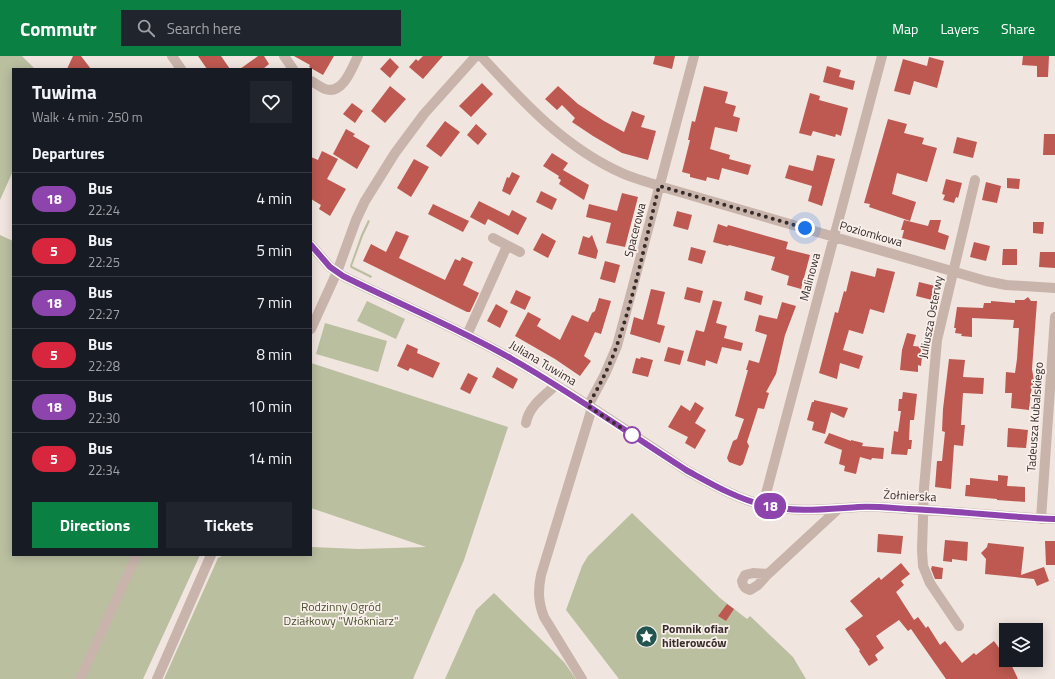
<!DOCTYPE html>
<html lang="en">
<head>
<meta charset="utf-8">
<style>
  body { margin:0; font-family:"Titillium Web",sans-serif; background:#20242c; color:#f1f3f6; height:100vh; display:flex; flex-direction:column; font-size:15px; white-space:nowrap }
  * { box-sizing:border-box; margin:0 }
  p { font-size:13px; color:#9ea1a6 }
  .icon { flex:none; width:22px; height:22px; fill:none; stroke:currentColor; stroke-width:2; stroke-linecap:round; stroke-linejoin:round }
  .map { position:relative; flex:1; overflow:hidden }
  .sheet { position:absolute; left:12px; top:12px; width:300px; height:488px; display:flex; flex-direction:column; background:#171b24; border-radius:0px; box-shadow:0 2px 10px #0003 }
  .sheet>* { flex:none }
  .badge { padding:0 8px; border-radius:13px; font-size:14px; line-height:26px }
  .tools { position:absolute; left:999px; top:567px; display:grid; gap:8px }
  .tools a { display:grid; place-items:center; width:44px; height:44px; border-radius:0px; background:#171b24; box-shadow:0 2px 10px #0003; font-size:20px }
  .you { position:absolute; width:20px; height:20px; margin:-10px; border:3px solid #fff; border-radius:50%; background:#1a73e8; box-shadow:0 0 0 6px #1a73e833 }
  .map>.badge { position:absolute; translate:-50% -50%; box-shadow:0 0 0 2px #fff }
  h2 { padding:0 20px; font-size:15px; line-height:36px }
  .round { display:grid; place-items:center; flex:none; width:42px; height:42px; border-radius:0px; background:#20242c }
  .summary { display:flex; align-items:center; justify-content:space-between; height:68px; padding:0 20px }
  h1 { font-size:19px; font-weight:700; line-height:30px }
  .button { display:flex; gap:8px; margin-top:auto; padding:8px 20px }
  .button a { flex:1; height:46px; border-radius:0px; background:#0b8043; color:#fff; font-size:16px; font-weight:700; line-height:46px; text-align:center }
  .button a+a { background:#20242c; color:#f1f3f6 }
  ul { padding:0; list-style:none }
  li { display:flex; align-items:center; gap:12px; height:52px; padding:0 20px; border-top:1px solid #363941 }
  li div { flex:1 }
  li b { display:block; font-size:15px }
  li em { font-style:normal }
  li .badge { min-width:44px; font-weight:700; text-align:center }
  header { display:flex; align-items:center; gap:24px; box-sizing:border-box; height:56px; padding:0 20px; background:#0b8043; color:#fff }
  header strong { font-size:19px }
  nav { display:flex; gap:22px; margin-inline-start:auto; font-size:14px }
  .search { width:280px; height:36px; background:#20242c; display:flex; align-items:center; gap:10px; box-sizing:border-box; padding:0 14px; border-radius:0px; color:#9ea1a6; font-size:15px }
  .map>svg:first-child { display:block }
  .green { fill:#babfa0 }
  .building { fill:#bd5951 }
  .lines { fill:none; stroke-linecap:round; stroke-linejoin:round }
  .minor { stroke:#c8b4ab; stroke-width:10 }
  .line-casing { stroke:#fff; stroke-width:9 }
  .line { stroke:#8e44ad; stroke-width:6 }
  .walk { stroke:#372c2a; stroke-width:4; stroke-dasharray:0 7.2 }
  .stop-dot { fill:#fff; stroke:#8e44ad; stroke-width:2 }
  .labels { text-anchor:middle; stroke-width:3.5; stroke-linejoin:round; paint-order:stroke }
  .street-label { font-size:12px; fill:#372c2a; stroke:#f9f0eb }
  .park-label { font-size:12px; fill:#4c5330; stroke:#f9f0eb }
  .poi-label { font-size:12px; font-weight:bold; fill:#372c2a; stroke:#f9f0eb; text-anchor:start }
</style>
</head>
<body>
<header>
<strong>Commutr</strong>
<div class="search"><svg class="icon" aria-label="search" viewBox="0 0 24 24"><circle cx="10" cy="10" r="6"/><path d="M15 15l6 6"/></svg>Search here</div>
<nav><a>Map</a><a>Layers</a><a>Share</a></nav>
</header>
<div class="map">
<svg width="1055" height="623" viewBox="0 0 1055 623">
  <rect width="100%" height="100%" fill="#f1e5df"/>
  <!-- green -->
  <path class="green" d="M0,0H22L35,13H13V115L0,144Z
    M368,164L370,165L363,180L352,210L372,220L371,222L351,212L350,210L361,179Z
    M0,179L13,185V499H200L143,623H0Z
    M367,245L405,263L396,283L357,265Z
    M325,267L387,285L378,316L316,298Z
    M311,307L508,371L464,504L413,623H164L218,502L222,500L311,499V491L359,493L426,491L311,452Z
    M632,457L720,542L747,563L750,560L793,601L806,623H619L566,554L582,510L588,500Z
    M494,537L564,606L576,623H445L476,554Z"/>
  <!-- building -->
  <path class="building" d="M73,0H81L91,13H67Z
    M198,0H221L230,13H207Z
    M258,0H264L269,8L263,13H240Z
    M294,0H334L323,19L309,11L310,9Z
    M423,0H443L423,23L409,11L416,3L418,5Z
    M655,0H675L672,13L653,8Z
    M1023,0H1049L1048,21H1037V10L1022,9Z
    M929,1L944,5L937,32L914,25L910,39L894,35L903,3L927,10Z
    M390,2L399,11L390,22L380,13Z
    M827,10L841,14L839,21L855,25L853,34L823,26Z
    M482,27L493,38L471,61L459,50Z
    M390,30L406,43L385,67L371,55Z
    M558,30L578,48L604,65L624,76L632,55L645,60L641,71L656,75L648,104L622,97L593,80L572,66L575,62L562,49L557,54L545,43Z
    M704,30L728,36L725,47L736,50L733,60L740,62L737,76L715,71L710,93L730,99L729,103L751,109L748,119L722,112L719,124L707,121L706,125L690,121V118L682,116L690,84H688L690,74L692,65L695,66Z
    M810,37L820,40L819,44L848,52L841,80L836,78L835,81L813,75L811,80L799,77Z
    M352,47L363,55L355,67L343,58Z
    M888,63L907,68L904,77L924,82L922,88L937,92L927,126L897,117L892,138L916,146L910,165L869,151L870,148L864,147Z
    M445,65L460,76L441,101L426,90Z
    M476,68L487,78L478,89L467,79Z
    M346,73L355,78L353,80L370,90L357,113L333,98Z
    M1044,78H1055V99H1043Z
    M957,81L977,86L973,102L953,97Z
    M322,95L338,103L327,123L346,133L330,160L319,153L321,149L311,143V101L318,104Z
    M552,97L568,107L563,114L589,129L584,144L559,128L561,124L558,122L559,120L543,110Z
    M817,99L835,103L822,150L808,145L812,130L785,122L789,109L813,115Z
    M414,103L429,111L411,141L397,132Z
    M512,116L520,120L510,139L502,135L507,121L509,122Z
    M1007,122L1020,123L1019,133L1007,132Z
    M946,123L962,127L958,142L956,141L954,147L943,144L945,139L942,138Z
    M986,126L1001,130L997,147L982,144Z
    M541,135L557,143L552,154L536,146Z
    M622,137L638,141L625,191L606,187L611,167L586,161L589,148L617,155Z
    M479,145L509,160L512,154L527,162L518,179L488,163L485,169L470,161Z
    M433,148L469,165L463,176L428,158Z
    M677,155L692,159L688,174L673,170Z
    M904,164L928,170L930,164H941L938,176L949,180L945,194L902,182L904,174H901Z
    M1033,166H1044L1043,178L1033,177Z
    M718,168L727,171L728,169L788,186L786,193L810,199L801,233L787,229L789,220L771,214L775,201L729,189L728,190L713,186Z
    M396,175L409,180L399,202L445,224L455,203L460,205L462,201L473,206L463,229L479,237L470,256H467L363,205L371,188L386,196Z
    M542,177L556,185L548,202L533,194Z
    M592,179L598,195L596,203L578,198L583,180L589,182Z
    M974,186L990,190L986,205L970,201Z
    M691,191L706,195L702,208L688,204Z
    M1003,193H1017V209H1002Z
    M1040,196H1055V212L1039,211Z
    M605,205L620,209L615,227L600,223Z
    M877,212L895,216L884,257L870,253L863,278L849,274L843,294L863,300L859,313L840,307L837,323L819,317L835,256L838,257L844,235L846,236L851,215L875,221Z
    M919,226L935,230L932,244L916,240Z
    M687,231L703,235L700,247L684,243Z
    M651,233L665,236L657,268L665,270L660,287L630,278L634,261L643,264Z
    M516,234L531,241L525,254L510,247Z
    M746,235L763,240L761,249L744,244Z
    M1028,241L1031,245H1037L1032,313L1034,325L1031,336L1029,354L1011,352L1012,337H1005L1006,316L1015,317L1017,303L1019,272H1013L1014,264L972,262V281L961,280L962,278L955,277L956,272H954L957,251L983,252L984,247H991V245L1015,247V244H1024Z
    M599,242L611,245L601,278L595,276L584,300L591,305L580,320L555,303L515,280L528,256L541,263L537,270L560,284L572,259L588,266L592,257L595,255Z
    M713,244L722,246L716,267L727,270L724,282L743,287L741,295L722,291L717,308L706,304L705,310L687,305L696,274L704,276Z
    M782,246L796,250L785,279L776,318L766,336L769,337L764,353L758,352L747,386L749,390L743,408L740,410L729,406L727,402L733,385L737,383L744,363L735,360L748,314H746L749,304L759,307L767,279L755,275L759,259L777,263Z
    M496,248L508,255L500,272L487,265Z
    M907,277L916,279L913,290L923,291L921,310L918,309V316L900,314L902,294Z
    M407,288L418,293L417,297L440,307L433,322L410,312L408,315L397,310Z
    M668,291L684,295L680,309L664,305Z
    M641,301L653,304L648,321L632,317L636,302L640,303Z
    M949,303L965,304L963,321L984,322L983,338L963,337L961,369H965L963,390L954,389L951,433L935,431L937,405H942L945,376L942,375L943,353Z
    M497,311L518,323L513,333L492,321Z
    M468,317L478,322L470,338L460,333Z
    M903,336L917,338L914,364H910L909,384H912L911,393H908L907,399L891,398L894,375L898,376L901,355H898L899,343H902Z
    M814,344L848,352L844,362L831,356L825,378L812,374L814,366L807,364L812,346H814Z
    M695,346L704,352L695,367L706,374L695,393L685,387L688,381L668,371L681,349L690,355Z
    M1008,372L1028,374L1026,392L1007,391Z
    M829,377L851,385V384L863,387L862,390L884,392L883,403L872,402L871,404L860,401L856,418L844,415L845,410L839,408L842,394L824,387Z
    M998,419L1008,420L1007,430L1025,431V446L997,444V443L965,440L966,429H970V422L998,425Z
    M878,478L903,480L901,498L877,496Z
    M945,484L968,486L967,505L952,503V506L943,505Z
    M1045,485H1055V509H1046Z
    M988,487L1024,491L1021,519L1044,511L1049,525L1037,530L1034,523L985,518L986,503L981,497L987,491Z
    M901,507L910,518L901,525L904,529L896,536L914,564L918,561L926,572L928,570L940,589L945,585L962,607L974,597L976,599L994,585L1002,596L1004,594L1006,599V604H1009L1018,623H946L911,573L908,575L899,564L876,580L884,592L875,599L878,604L869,610L859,595L860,594L845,573L863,560L850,545L879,521L881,524Z
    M932,510L943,512L942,523H935L931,513Z
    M727,548L734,553L726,565L718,560Z"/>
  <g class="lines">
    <!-- minor -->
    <path class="minor" d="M172,0L181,13
      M284,0L293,13
      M481,0C524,47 565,92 624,118C636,123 648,126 659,130L986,225L1006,229L1055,232
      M311,25C315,27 320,31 325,33C343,39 352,12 358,0
      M493,182L520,196
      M311,189L330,211L343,220C399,248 458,272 512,303C572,337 629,376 686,414C710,427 737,443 764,449C794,457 826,453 858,451C874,450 890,452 906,453C956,455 1005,461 1055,463
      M311,273L337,216L356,164L365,145L395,97L424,58L476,0
      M467,279L507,190
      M588,350L605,318L617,290L694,0
      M526,367C529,350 544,340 556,329
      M763,449L882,0
      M1041,463L1055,261
      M768,518L753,517L745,519L742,525C743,531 745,533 750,534L758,529L768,518L838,453
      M959,570L930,527L923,510L922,494L924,432L937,284L975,124
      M80,623L137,499
      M157,623L211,499
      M582,623L544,561C538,546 538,534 541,519L592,352"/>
  </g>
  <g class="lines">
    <defs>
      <path id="line" d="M311,189L330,211L343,220C399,248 458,272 512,303C572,337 628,377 686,414C710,427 737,443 764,449C794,457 826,453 858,451C875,450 892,452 909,453C958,455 1006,461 1055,463"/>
    </defs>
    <!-- line casing -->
    <use href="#line" class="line-casing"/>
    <!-- line -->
    <use href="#line" class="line"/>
    <!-- walk -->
    <path class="walk" d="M632,379L588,350C599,330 610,310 617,289C635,237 646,183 659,130L805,172"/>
  </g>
  <!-- icons -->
  <defs>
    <symbol id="sight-disc" viewBox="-11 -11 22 22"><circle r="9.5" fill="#225550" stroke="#f9f0eb"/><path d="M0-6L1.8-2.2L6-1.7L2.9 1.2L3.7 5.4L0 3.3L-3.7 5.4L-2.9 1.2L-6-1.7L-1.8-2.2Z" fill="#fff"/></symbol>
  </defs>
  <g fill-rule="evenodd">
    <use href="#sight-disc" x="634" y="568" width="25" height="25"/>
  </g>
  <!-- markers -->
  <circle class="stop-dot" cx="632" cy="379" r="8"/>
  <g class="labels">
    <!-- street labels -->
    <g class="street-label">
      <text transform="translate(635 174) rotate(-76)" y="4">Spacerowa</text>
      <text transform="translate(871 178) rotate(16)" y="4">Poziomkowa</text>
      <text transform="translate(810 221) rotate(-75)" y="4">Malinowa</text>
      <text transform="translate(931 261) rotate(-79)" y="4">Juliusza Osterwy</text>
      <text transform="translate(543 307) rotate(31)" y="4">Juliana Tuwima</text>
      <text transform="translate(1035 361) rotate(-86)" y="4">Tadeusza Kubalskiego</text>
      <text transform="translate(910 440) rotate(3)" y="4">Żołnierska</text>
    </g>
    <!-- park labels -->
    <g class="park-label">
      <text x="341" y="555">Rodzinny Ogród<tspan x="341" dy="14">Działkowy "Włókniarz"</tspan></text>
    </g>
    <!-- poi labels -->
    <g class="poi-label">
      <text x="662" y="577">Pomnik ofiar<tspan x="662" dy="14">hitlerowców</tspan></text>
    </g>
  </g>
</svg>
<div class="tools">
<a><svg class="icon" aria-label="layers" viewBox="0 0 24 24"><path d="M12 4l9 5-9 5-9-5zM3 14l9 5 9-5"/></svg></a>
</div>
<div class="you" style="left:805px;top:172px"></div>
<b class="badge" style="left:770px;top:450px;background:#8e44ad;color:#fff">18</b>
<section class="sheet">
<div class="summary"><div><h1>Tuwima</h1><p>Walk · 4 min · 250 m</p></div><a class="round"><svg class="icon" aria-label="heart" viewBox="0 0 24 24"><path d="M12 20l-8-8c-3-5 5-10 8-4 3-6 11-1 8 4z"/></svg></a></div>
<h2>Departures</h2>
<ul>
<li><span class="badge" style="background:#8e44ad;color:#fff">18</span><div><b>Bus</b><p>22:24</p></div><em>4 min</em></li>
<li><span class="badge" style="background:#d7263d;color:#fff">5</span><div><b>Bus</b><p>22:25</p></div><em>5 min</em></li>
<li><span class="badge" style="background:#8e44ad;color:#fff">18</span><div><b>Bus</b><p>22:27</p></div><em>7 min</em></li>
<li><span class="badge" style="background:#d7263d;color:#fff">5</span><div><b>Bus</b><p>22:28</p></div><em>8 min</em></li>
<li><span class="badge" style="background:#8e44ad;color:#fff">18</span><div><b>Bus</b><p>22:30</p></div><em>10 min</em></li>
<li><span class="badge" style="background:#d7263d;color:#fff">5</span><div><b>Bus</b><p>22:34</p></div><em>14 min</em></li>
</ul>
<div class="button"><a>Directions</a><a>Tickets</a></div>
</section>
</div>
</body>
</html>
